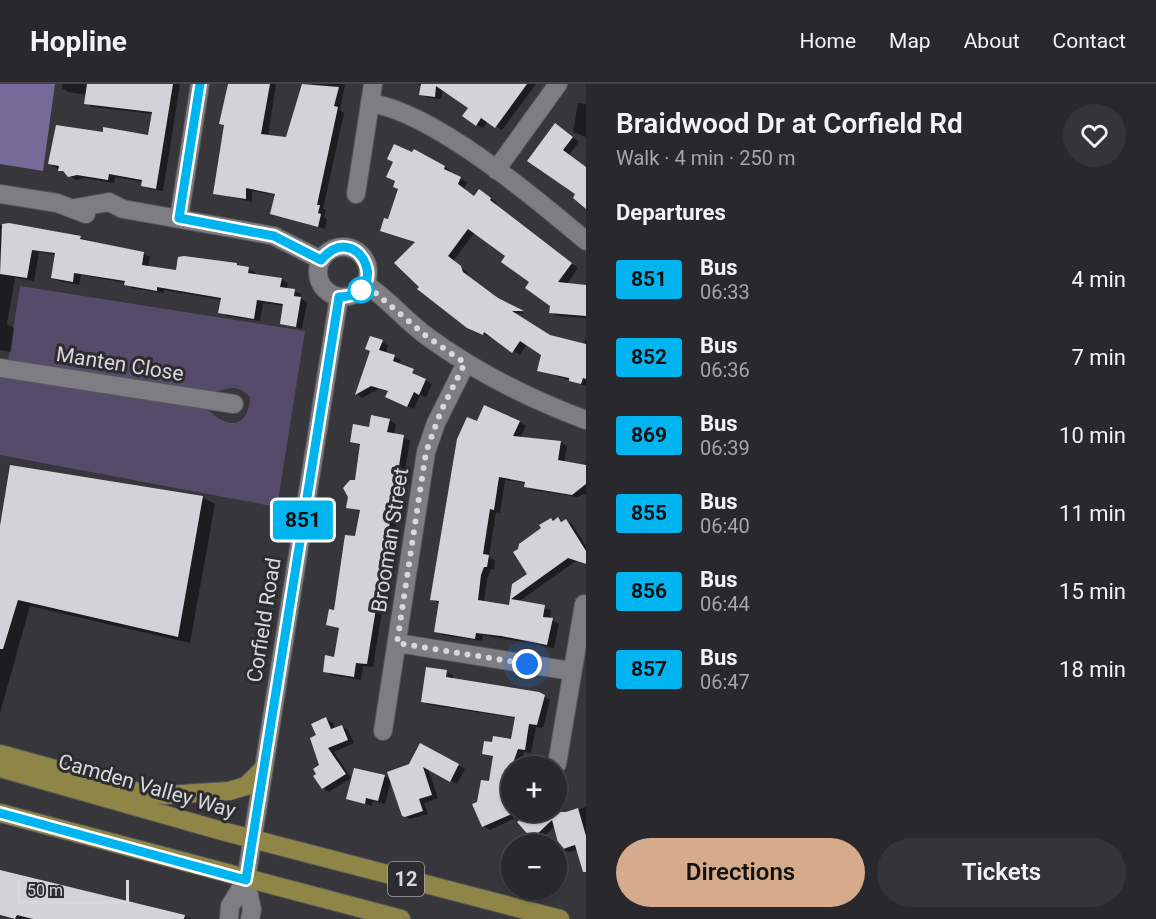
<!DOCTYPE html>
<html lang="en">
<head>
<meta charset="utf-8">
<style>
  body { margin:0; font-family:Roboto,sans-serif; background:#353438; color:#f1f3f6; height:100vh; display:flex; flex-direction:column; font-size:22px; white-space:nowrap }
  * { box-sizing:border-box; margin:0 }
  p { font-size:20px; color:#a5a6a9 }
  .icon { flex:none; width:33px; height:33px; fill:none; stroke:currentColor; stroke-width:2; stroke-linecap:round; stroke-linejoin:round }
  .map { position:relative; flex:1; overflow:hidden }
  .details { display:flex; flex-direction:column; background:#29282c; width:570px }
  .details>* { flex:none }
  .badge { padding:0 12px; border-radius:4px; font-size:21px; line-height:39px }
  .fabs { position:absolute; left:501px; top:672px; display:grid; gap:12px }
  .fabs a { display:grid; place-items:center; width:66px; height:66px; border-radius:50%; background:#29282c; box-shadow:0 2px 4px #0004,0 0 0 2px #454448; font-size:30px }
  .scale { position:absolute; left:18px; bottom:15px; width:111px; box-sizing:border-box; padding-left:6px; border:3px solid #d8d7da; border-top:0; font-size:16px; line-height:21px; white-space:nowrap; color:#d8d7da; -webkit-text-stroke:4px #2d2c30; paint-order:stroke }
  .you { position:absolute; width:30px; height:30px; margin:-15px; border:4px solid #fff; border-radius:50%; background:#1a73e8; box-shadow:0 0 0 9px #1a73e833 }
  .map>.badge { position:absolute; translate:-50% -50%; box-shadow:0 0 0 3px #fff }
  h2 { padding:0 30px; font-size:22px; line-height:54px }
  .round { display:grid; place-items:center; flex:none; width:63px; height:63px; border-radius:32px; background:#353438 }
  .head { display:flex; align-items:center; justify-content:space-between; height:102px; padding:0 30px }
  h1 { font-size:28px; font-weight:600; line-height:45px }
  .cta { display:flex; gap:12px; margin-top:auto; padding:12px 30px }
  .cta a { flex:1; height:69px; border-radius:36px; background:#d6ab8b; color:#111; font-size:24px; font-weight:600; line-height:69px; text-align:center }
  .cta a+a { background:#353438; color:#f1f3f6 }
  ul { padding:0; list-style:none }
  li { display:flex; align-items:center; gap:18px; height:78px; padding:0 30px }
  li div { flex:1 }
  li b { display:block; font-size:22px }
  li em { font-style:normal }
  li .badge { min-width:66px; font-weight:700; text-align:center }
  header { display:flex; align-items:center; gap:36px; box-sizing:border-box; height:84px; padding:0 30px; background:#29282c; border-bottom:2px solid #454448 }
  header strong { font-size:28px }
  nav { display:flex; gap:33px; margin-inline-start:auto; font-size:21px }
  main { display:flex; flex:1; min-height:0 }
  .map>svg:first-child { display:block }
  .green { fill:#544c6a }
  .forest { fill:#756a98 }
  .shadow { fill:#0007 }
  .building { fill:#d3d2d8 }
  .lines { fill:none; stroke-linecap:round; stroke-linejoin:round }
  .minor-casing { stroke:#565559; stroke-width:20 }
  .major-casing { stroke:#565559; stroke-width:20 }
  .minor { stroke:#7e7d82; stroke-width:18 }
  .major { stroke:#8f8546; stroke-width:18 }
  .line-casing { stroke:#fff; stroke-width:14 }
  .line { stroke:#00b5ef; stroke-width:9 }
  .walk { stroke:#d8d7da; stroke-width:6; stroke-dasharray:0 10.8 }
  .stop-dot { fill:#fff; stroke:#00b5ef; stroke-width:3 }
  .labels { text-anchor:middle; stroke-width:6; stroke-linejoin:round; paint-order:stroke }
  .shield { fill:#2d2c30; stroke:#a5a4a7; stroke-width:1.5 }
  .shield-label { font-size:20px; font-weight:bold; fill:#d8d7da }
  .street-label { font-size:21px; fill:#d8d7da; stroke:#2d2c30 }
</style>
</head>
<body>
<header>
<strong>Hopline</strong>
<nav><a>Home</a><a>Map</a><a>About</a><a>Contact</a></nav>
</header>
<main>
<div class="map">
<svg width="586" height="835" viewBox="0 0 586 835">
  <rect width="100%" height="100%" fill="#37363b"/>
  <!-- green -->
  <path class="green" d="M20,202L305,247L277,423L0,371V292L204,324C211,327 216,334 224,337C242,345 250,328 250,313C236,298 226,305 209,310L8,278Z"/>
  <!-- forest -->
  <path class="forest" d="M0,0H55L43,87L0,80Z"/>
  <!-- shadow -->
  <path class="shadow" d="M62,0H180L163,107L149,105L143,101V98L115,93L114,99L84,94L76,96L50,80L104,50L149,52L153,30L92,23L86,19L87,11L68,8L62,4Z
    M230,0H276L268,52L287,54L303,0H345L340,26L344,29L323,125L326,126L324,133L327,135L325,145L272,129L276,111L252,107V118L215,109Z
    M416,0H536L502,46L488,37L483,44L476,41L470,24L443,4L441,15L428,14L421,10L422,2Z
    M578,19L586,20V53L573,48Z
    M562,45L579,58L569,71L577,110L529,77Z
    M395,62L428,73L451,87L450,89L467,98L464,105L475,113L486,111L497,119L496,121L578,184L566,201L586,202V234L557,232L551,228V221L507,172L475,148L453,177L467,188L470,194L503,219L525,230L514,229L551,253L584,261L586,252V302L539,286L543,271L527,260L520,271L491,251L490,253L476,247L416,159L382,146L389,137L399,106Z
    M0,141L80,154L144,170L150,173L148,183L177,188L237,180L255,188V191L281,195L288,199L287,205L301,210L300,214L307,218L302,245L281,239L284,222L263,219L260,237L227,232L220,228L222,216L164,206L163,209L132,204L126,199L81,191L79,201L59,197L53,194L56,171L39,168L34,197L15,194L7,240L14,244L11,268L0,266Z
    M382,258L388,261L386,269L401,276L399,281L432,300L426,313L420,311L414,325L394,316L389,308L379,305L362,314L357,310L371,267Z
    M389,336L396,340L394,351L410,356L373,583L363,582L361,596L331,591L324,587L336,575L341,545L328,541L335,528L357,454L361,428L348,423L356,398L362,362L352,358Z
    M519,338L526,342L520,354L560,358L567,362L564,379L584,382L586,378V412L584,410L577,413L532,406L526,402V399L505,396L500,429L496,428L489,473L495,476L494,485H491L487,495L484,519L510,523L514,501L529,490L551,435L566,437L572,440L586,462V481L576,477L518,518L551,526L550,535L559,540L554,564L483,551L482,557L442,551L436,547L440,519L431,515L477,339Z
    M202,413L215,420L190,559L30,522L0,629V452Z
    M427,585L447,588L446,601L448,589L453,591V596L539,610L550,616L543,644L536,643L531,669L524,668L520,682H512V728H518L517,734L523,728H549L554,733L586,723V773L578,766L568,768L562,765L555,742L539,757L515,734L490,746L484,742L478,719L490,699L494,673L484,669L493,659L513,657L517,634L429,621L422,617Z
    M326,635L333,639L335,645L342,642L348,646L354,659L334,668L351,694L329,708L323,704L318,652Z
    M421,661L465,685L457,700L428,685L438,714L424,719L428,730L410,735L403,731L410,681Z
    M385,692L391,696L385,720L373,717L372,722L348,714Z
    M0,787L75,807L76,804L193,835H13L0,832Z"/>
  <!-- building -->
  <path class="building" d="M87,0H173L156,105L141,102L142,96L109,90L108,96L77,91L68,93L63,87H58L59,82L48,80L56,41L103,48V43L148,51L152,28L84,20Z
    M228,0H270L261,50L286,53L302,0L339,3L334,22L338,23L317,121H320L318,129L321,130L318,143L270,130L275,110L246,104V115L213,110L224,41L219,40Z
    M421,0H527L495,44L481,34L476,42L462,32L468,24L436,2L435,13L419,11Z
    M555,39L573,53L563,66L586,83V125L573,114L575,110L527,77Z
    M394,60L412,68L414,65L445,82L444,85L461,93L458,100L474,112L479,105L491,114L490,116L572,179L558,198L586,201V232L549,229L550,222L525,204L529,198L501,178L505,172L468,145L448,172L461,182L463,188L498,214L524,227H512L550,251L586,260V295L583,294L581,300L569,297V294L537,287L541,271L520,257L512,269L484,248L483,251L467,244L417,205L419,203L394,179L415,158L380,147L384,134L388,135L398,105L393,103L395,97L386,93L393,78L387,75Z
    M9,139L81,152L80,155L144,168L142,181L176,186L178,173L184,172L237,179V181L249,183L248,189L282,194L280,203L295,205L294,212L301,213L296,243L280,240L283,220L257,216L254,235L218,229L221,214L157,203V207L124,201L125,197L74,189L73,198L51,194L55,169L32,166L27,194L0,190L2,140Z
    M370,252L383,256L379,266L395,271L393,277L414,285L412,289L426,295L419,311L414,308L407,323L385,313L388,307L371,302L355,311L370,267L365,265Z
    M484,321L520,337L513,352L561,357L558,376L586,381V400L572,411L524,403L525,398L499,393L494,426L490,425L483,470L489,471L487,483H484L481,491L478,516L509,521L512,500L527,490L513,468L518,465L519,460L541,444L539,441L551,434L553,437L558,433L561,438L566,435L586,467V480L568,474L511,515L545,521L543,533L553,534L547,561L501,552L476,549L475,555L434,548L439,517L430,516L457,355L467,333L477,337Z
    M371,331L390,335L387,348L404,351L367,580L356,579L354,593L323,588L325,571L334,573L339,544L326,541L329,525L334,526L345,451L355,452L360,426L346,424L348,413L343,404L350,396H355L360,360L350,358L353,340L369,343Z
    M10,381L203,412L178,553L18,516L3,565H0V442Z
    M426,583L447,586L446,593L539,608L545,611L537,641L529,640L525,666L518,665L512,682V730L482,743L472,720L477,718L481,696L489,697L493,672L482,670L484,657L492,658L493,652L511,655L515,633L421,618Z
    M326,633L331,645L342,641L348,656L328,664L346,690L322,705L313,692L316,690L313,685L319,681L310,654L316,651L311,640Z
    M420,659L459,680L450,698L423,683L432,711L419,715L423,727L405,733L402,732L387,688L409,680Z
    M354,684L385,691L378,717L366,714L365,720L346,715Z
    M578,724L586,752V788H583L575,761L560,766L552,736L532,755L517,738L529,728H566Z
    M0,786L185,831L184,835H33L17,831L15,835L0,831Z"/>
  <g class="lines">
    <defs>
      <path id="minor" d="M370,19C433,28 537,115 586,157
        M496,86L558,0
        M0,110L57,119L86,130
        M356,110L373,0
        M75,124L109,118L123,125L253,148L274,152L321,176
        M179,134L200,0
        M318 188a25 25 0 1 1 50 0a25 25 0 1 1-50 0Z
        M365,200C388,214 405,237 428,253C477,289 530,315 586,336
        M0,284L234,320
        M397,559L571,587
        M383,647L426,368L436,339L466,279
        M557,680L584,520
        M229,835L230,822L246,796
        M250,835L252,826L246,796L339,213"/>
      <path id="major" d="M0,670L139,708L166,711L229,707L246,702L264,684
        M0,684L222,747L560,835
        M0,729L401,835"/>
    </defs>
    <!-- minor casing -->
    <use href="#minor" class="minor-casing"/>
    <!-- major casing -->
    <use href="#major" class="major-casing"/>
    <!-- minor -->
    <use href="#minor" class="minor"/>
    <!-- major -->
    <use href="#major" class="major"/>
  </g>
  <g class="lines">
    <defs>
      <path id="line" d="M0,729L246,796L339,213C395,211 357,133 321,176L274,152L179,134L200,0"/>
    </defs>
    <!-- line casing -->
    <use href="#line" class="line-casing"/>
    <!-- line -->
    <use href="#line" class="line"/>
    <!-- walk -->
    <path class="walk" d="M361,206L365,200L426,252L465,279L441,327L426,368L397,559L527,580"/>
  </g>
  <!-- markers -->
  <circle class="stop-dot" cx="361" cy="206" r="12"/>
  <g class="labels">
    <!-- shield labels -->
    <rect class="shield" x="388" y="778" width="36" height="34" rx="4.5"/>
    <g class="shield-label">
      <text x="406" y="802">12</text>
    </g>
    <!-- street labels -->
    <g class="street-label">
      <text transform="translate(120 280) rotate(9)" y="7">Manten Close</text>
      <text transform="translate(390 456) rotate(-81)" y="7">Brooman Street</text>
      <text transform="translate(264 536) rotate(-81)" y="7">Corfield Road</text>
      <text transform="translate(147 702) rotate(16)" y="7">Camden Valley Way</text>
    </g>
  </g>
</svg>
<div class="fabs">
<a>+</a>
<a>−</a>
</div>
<div class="scale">50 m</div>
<div class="you" style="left:527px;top:580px"></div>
<b class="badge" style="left:303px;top:436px;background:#00b5ef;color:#111">851</b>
</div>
<section class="details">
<div class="head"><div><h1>Braidwood Dr at Corfield Rd</h1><p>Walk · 4 min · 250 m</p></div><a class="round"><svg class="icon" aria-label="heart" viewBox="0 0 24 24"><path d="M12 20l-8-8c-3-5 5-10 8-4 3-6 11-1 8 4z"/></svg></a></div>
<h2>Departures</h2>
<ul>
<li><span class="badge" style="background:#00b5ef;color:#111">851</span><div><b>Bus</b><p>06:33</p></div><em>4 min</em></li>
<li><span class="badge" style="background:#00b5ef;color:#111">852</span><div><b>Bus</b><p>06:36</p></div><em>7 min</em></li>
<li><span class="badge" style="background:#00b5ef;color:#111">869</span><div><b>Bus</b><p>06:39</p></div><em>10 min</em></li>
<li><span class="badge" style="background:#00b5ef;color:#111">855</span><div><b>Bus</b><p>06:40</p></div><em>11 min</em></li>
<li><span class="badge" style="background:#00b5ef;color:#111">856</span><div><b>Bus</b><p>06:44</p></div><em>15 min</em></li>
<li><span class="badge" style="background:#00b5ef;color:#111">857</span><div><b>Bus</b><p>06:47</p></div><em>18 min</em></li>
</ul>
<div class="cta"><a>Directions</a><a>Tickets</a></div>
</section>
</main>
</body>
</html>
